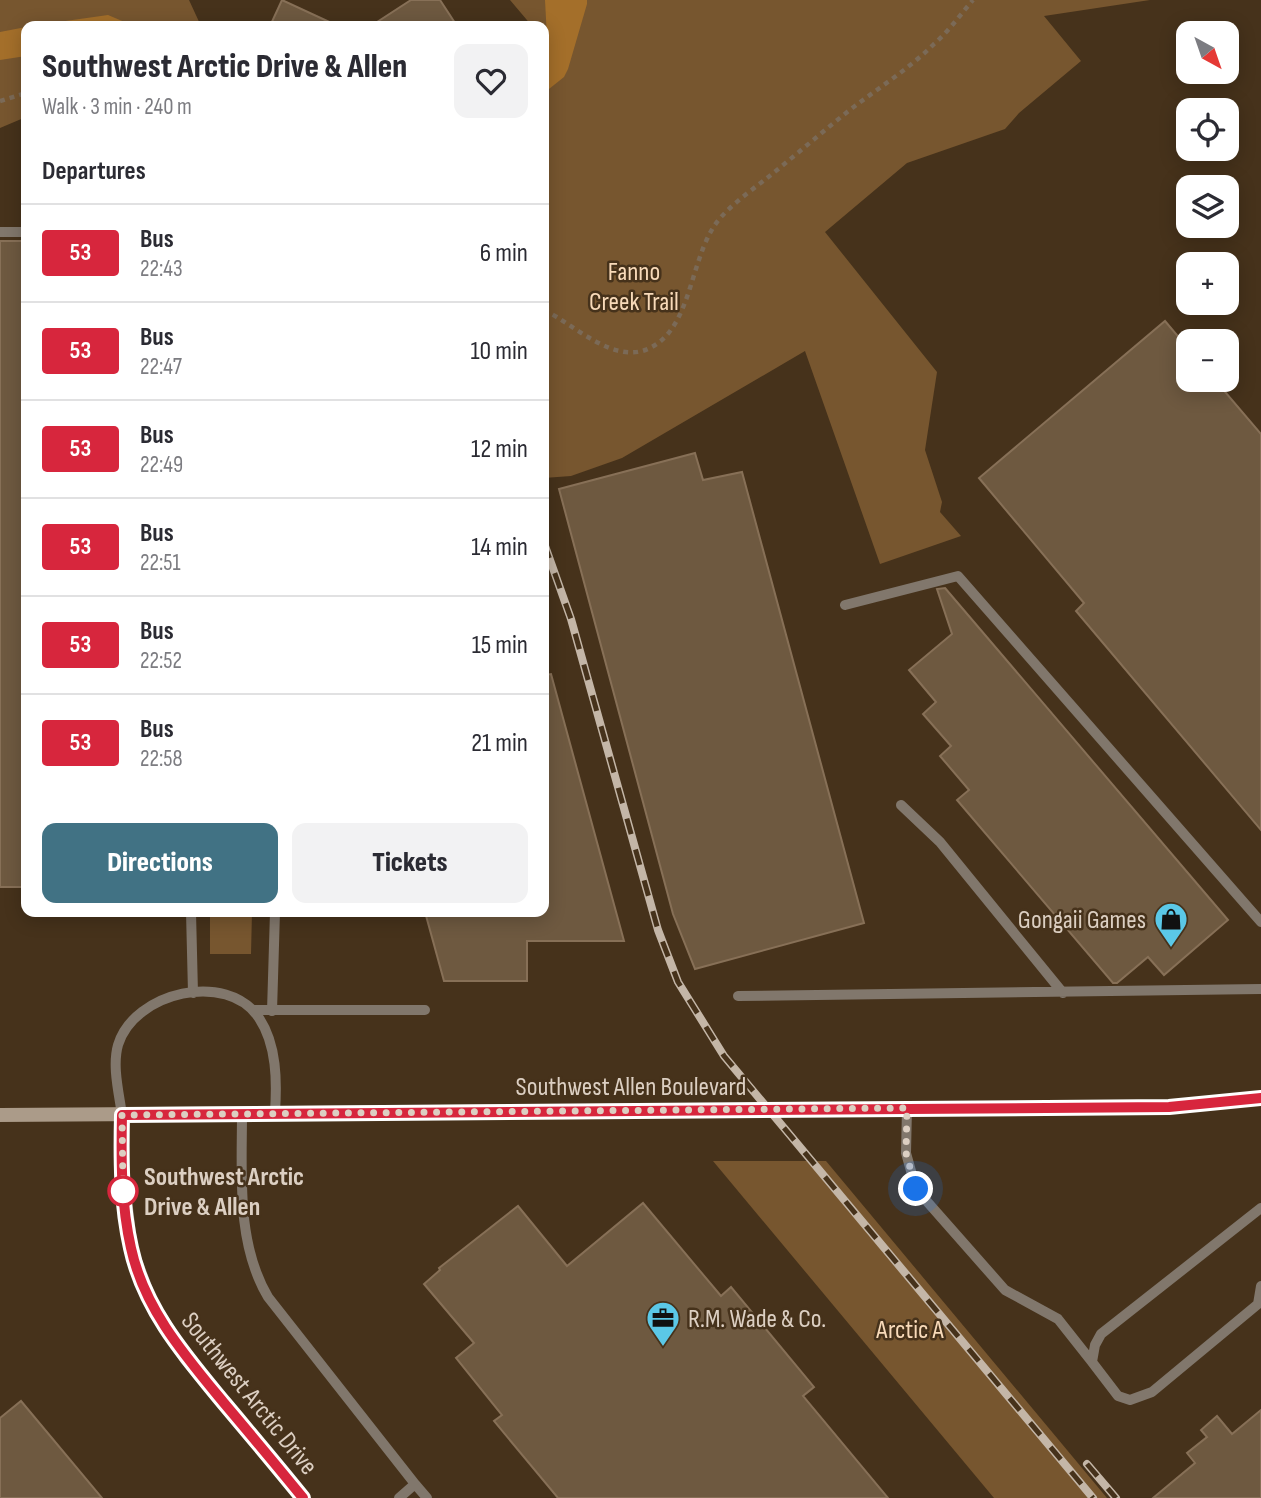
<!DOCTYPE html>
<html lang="en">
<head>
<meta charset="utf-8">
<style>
  body { margin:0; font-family:"Sofia Sans Condensed",sans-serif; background:#f2f2f3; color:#2b2b33; height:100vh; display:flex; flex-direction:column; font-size:26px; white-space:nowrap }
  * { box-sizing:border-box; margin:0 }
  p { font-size:23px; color:#7c7c81 }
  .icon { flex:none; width:38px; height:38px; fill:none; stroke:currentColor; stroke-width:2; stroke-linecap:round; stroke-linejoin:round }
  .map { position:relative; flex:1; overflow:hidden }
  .sheet { position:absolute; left:21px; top:21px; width:528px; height:896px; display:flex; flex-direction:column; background:#fff; border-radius:14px; box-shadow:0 4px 18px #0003 }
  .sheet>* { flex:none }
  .badge { padding:0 14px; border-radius:5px; font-size:24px; line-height:46px }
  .needle { width:46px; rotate:140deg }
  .controls { position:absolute; left:1176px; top:21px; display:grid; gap:14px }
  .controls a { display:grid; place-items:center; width:63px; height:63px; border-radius:14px; background:#fff; box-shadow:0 4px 18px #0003; font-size:35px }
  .you { position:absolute; width:35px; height:35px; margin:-18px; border:5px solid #fff; border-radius:50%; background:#1a73e8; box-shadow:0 0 0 10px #1a73e833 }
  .map>.badge { position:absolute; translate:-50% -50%; box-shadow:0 0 0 4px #fff }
  h2 { padding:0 21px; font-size:26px; line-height:63px }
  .round { display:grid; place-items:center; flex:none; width:74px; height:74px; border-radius:14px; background:#f2f2f3 }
  .head { display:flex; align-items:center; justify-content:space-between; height:119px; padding:0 21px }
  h1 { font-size:33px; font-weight:800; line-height:52px }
  .button { display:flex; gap:14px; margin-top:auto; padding:14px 21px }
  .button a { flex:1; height:80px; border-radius:14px; background:#417284; color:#fff; font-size:28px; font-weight:800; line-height:80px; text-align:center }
  .button a+a { background:#f2f2f3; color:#2b2b33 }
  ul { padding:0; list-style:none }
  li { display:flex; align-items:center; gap:21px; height:98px; padding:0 21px; border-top:2px solid #e1e1e2 }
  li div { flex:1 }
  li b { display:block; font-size:26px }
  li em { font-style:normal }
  li .badge { min-width:77px; font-weight:700; text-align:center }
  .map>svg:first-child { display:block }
  .green { fill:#77562f }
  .water { fill:#a46f2a }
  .building { fill:#6e5940; stroke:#877057; stroke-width:2 }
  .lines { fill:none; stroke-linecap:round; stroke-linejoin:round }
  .path { stroke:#7b6a57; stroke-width:4.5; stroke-dasharray:5 5; stroke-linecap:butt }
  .service { stroke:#81776c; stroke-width:10 }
  .tertiary { stroke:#81776c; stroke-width:14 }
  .secondary { stroke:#ab9b89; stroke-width:14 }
  .rail-casing { stroke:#c4b6a7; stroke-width:8 }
  .rail { stroke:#46321b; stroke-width:5; stroke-dasharray:16; stroke-linecap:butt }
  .line-casing { stroke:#fff; stroke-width:16 }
  .line { stroke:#d7263d; stroke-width:10 }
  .walk { stroke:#dccfc2; stroke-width:7; stroke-dasharray:0 12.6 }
  .stop-dot { fill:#fff; stroke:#d7263d; stroke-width:3.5 }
  .labels { text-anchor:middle; stroke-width:5; stroke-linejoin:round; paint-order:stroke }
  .park-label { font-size:26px; fill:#f8dab9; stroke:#46321b }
  .poi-label { font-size:26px; fill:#dccfc2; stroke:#46321b; text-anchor:end }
  .street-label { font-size:26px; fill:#dccfc2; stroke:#46321b }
  .stop-label { font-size:26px; font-weight:bold; fill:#dccfc2; stroke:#46321b; text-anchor:start }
</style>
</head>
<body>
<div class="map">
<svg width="1261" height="1498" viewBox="0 0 1261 1498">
  <rect width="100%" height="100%" fill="#46321b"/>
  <!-- green -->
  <path class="green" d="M0,0H189L201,26H26V117L0,128Z
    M510,0H1150L1044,16L1081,61L1019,113L1005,129L907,163L825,232L937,372L925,450L942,502L940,512L961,536L880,564L805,351L622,458L571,476L544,478V70L557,56L544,41V26H532Z
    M210,912H252L251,954H210Z
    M713,1161H826L1107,1498H994Z"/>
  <!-- water -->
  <path class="water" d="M545,0H587V4L568,69L564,77L544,93V60L548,56Z
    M108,15L134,26H30Z
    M26,27V56L0,60V32Z"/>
  <!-- building -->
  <path class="building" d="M282,0L338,26H270Z
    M411,0H440L457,26H371Z
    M0,241H26V887H0Z
    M1165,321L1188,348V380H1215L1261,434V830L1076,611L1084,603L979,478Z
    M695,453L703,480L742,472L864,923L695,969L673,914L559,489Z
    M945,588L1228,920L1164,975L1148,957L1117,983H1113L957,800L969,790L940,756L951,746L923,714L936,702L909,670L952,634L937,589Z
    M551,674L624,941H527V981H444L425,912H544V675Z
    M643,1203L721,1296L731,1287L814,1387L803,1396L888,1498H558L494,1421L502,1415L456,1358L474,1343L424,1284L440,1270L439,1268L518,1206L567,1266Z
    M21,1401L102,1498H0V1418Z
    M1261,1410V1498H1153L1195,1463L1187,1453L1207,1437L1201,1430L1217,1416L1232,1434Z"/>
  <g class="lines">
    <!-- path -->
    <path class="path" d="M0,101L26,93
      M544,310C574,324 614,366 650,348C695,326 689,249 723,215C737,200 756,187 772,174C797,154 821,133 846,113C875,90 908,70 934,44C949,31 960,15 973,0"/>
    <!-- service -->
    <path class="service" d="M0,232H26
      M845,605L958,576L1261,922
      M901,805L940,842L1063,993
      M191,912L193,993
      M738,996L1261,989
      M253,1010H425
      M272,1011L275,912
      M907,1108L906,1153L916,1189L1005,1290L1058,1319L1092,1362
      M242,1113C242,1174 236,1243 268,1297L415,1484
      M122,1115C119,1093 112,1066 118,1045C134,992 227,970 259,1018C277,1045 277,1082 275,1112
      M1261,1208L1101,1334L1095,1345L1092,1362L1118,1396L1130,1400L1152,1392L1258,1304L1261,1286
      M399,1498L415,1484L427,1498"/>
    <!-- tertiary -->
    <path class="tertiary" d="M122,1115L121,1167L131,1250L151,1303L186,1358L303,1498"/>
    <!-- secondary -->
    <path class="secondary" d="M0,1115L1169,1107L1261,1098"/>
    <defs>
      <path id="rail" d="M544,543L571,619L658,930L678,982L724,1056L1093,1498
        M1087,1464L1116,1498"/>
    </defs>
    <!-- rail casing -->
    <use href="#rail" class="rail-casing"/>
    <!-- rail -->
    <use href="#rail" class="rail"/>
  </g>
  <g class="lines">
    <defs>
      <path id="line" d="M303,1498C277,1466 251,1435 224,1403C186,1357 144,1309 131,1248C121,1204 121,1159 122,1115L1169,1107L1261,1098"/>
    </defs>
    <!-- line casing -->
    <use href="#line" class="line-casing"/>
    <!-- line -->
    <use href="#line" class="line"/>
    <!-- walk -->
    <path class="walk" d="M123,1191L122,1115L907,1108L906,1153L916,1189"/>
  </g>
  <!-- icons -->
  <defs>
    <symbol id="shop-pin" viewBox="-11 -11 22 30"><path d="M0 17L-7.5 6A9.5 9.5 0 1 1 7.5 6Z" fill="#5bc8e7" stroke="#46321b"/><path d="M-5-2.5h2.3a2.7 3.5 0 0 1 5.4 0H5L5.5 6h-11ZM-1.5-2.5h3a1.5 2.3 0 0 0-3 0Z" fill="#111"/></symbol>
    <symbol id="office-pin" viewBox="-11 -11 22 30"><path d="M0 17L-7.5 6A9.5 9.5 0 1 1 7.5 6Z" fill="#5bc8e7" stroke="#46321b"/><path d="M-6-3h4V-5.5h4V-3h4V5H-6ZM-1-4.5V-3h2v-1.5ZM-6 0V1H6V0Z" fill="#111"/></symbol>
  </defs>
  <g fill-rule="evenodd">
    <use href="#shop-pin" x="1152" y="900" width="38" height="52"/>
    <use href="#office-pin" x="644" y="1299" width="38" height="52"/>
  </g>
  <!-- markers -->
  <circle class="stop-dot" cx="123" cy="1191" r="14"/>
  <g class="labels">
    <!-- park labels -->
    <g class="park-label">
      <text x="634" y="280">Fanno<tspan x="634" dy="30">Creek Trail</tspan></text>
      <text x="910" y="1338">Arctic A</text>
    </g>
    <!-- poi labels -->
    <g class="poi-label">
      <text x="1146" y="928">Gongaii Games</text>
      <text x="688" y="1327" text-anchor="start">R.M. Wade &amp; Co.</text>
    </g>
    <!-- street labels -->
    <g class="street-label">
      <text x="631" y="1095">Southwest Allen Boulevard</text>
      <text transform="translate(250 1393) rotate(51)" y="9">Southwest Arctic Drive</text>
    </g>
    <!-- stop labels -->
    <g class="stop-label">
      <text x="144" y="1185">Southwest Arctic<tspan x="144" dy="30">Drive &amp; Allen</tspan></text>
    </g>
  </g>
</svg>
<div class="controls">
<a><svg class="needle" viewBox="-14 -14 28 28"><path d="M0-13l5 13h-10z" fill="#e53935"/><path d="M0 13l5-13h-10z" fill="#7c7c81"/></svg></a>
<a><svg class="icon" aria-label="locate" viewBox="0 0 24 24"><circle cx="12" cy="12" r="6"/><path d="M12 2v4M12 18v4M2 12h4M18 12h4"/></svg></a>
<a><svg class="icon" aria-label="layers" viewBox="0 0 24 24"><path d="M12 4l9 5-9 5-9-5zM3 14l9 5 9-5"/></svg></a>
<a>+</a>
<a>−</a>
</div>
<div class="you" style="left:916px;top:1189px"></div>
<section class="sheet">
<div class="head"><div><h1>Southwest Arctic Drive &amp; Allen</h1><p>Walk · 3 min · 240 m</p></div><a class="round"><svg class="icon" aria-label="heart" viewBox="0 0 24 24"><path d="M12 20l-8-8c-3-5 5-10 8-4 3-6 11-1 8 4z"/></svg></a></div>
<h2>Departures</h2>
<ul>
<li><span class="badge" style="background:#d7263d;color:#fff">53</span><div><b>Bus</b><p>22:43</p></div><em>6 min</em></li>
<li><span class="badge" style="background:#d7263d;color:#fff">53</span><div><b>Bus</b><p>22:47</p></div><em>10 min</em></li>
<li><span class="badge" style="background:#d7263d;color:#fff">53</span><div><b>Bus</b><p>22:49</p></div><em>12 min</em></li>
<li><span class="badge" style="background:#d7263d;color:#fff">53</span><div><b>Bus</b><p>22:51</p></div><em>14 min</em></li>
<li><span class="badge" style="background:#d7263d;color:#fff">53</span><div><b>Bus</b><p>22:52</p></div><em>15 min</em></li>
<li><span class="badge" style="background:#d7263d;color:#fff">53</span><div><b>Bus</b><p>22:58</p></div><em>21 min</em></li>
</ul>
<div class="button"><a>Directions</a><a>Tickets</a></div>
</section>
</div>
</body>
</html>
